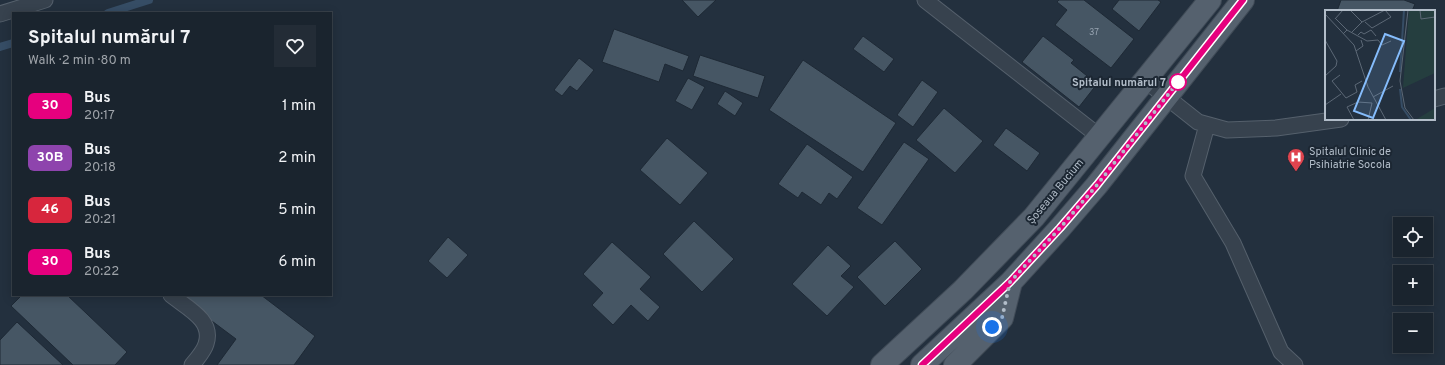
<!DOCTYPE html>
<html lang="en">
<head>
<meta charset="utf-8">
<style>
  body { margin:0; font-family:Overpass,sans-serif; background:#232c36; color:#f1f3f6; height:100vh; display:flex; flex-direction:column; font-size:15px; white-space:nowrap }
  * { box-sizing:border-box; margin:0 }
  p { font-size:13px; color:#9fa4aa }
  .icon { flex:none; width:22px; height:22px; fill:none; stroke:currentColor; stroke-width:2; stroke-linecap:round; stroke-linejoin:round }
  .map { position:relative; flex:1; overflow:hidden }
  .sheet { position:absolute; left:12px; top:12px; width:320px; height:284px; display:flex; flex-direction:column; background:#1a242e; border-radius:0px; box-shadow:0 2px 10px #0003,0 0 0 1px #38414a }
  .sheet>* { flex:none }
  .badge { padding:0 8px; border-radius:6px; font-size:14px; line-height:26px }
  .fabs { position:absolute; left:1393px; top:217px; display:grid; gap:8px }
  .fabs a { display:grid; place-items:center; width:40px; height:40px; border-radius:0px; background:#1a242e; box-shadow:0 2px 10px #0003,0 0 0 1px #38414a; font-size:20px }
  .you { position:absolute; width:20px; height:20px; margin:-10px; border:3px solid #fff; border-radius:50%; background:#1a73e8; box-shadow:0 0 0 6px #1a73e833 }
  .map>.badge { position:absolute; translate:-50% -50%; box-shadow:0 0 0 2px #fff }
  .round { display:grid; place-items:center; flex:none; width:42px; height:42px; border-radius:0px; background:#232c36 }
  .summary { display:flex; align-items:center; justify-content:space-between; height:68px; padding:0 16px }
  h1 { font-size:19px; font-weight:700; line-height:30px }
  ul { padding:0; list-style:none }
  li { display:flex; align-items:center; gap:12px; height:52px; padding:0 16px }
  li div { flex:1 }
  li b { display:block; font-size:15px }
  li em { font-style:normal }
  li .badge { min-width:44px; font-weight:700; text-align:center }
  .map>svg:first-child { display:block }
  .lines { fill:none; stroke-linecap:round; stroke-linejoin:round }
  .stream { stroke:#364d65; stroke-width:8 }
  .building { fill:#465664; stroke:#1e2935 }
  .lane-casing { stroke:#55606c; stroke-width:17 }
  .primary-casing { stroke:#404b57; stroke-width:24 }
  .lane { stroke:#37424e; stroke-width:15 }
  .primary { stroke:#55616e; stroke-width:22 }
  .line-casing { stroke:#fff; stroke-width:9 }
  .line { stroke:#e6007e; stroke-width:6 }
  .walk { stroke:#b2bdc9; stroke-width:4; stroke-dasharray:0 7.2 }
  .stop-dot { fill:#fff; stroke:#e6007e; stroke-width:2 }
  .labels { text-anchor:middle; stroke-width:4; stroke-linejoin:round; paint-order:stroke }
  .number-label { font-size:9px; fill:#97a3b0 }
  .stop-label { font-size:11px; font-weight:bold; fill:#b2bdc9; stroke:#1c2733; text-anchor:end }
  .poi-label { font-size:11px; fill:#b2bdc9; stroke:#1c2733; text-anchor:start }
  .street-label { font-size:11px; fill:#b2bdc9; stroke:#1c2733 }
  .inset-river { fill:none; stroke:#364d65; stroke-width:2 }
  .inset-road { fill:none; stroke:#5c6876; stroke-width:1 }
  .view { fill:#85bcfb; fill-opacity:0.15; stroke:#85bcfb; stroke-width:2 }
  .inset-edge { fill:none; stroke:#b2bdc9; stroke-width:2 }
</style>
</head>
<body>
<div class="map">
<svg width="1445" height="365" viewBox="0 0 1445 365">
  <rect width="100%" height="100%" fill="#23303e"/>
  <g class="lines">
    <!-- stream -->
    <path class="stream" d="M108,13L149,0
      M0,47L13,43"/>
  </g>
  <!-- building -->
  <path class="building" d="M682,0H716L698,17Z
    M1059,0H1084L1134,39L1111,68L1055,25L1067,10L1057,2Z
    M1119,0H1158L1161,2L1139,31L1112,9Z
    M1341,0H1404L1415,4L1412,11H1337Z
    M614,29L689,56L683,71L665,64L659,82L602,62Z
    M863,36L894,59L884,72L853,49Z
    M1043,36L1074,60L1071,63L1097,84L1079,107L1022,62Z
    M700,55L765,76L758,98L693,76Z
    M579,58L594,70L577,91L570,86L562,96L554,90Z
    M803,60L896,123L863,172L769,110Z
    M688,78L705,87L692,110L675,101Z
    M922,80L938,92L913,127L897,115Z
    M725,91L743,103L735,116L717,104Z
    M944,108L983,141L955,173L916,140Z
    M1006,128L1040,153L1027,171L993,145Z
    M667,138L708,173L680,205L640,170Z
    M904,142L929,159L882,225L857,208Z
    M807,144L853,177L837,199L829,193L821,205L802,192L798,198L778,184Z
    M694,221L734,259L702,292L663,254Z
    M448,237L468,255L447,278L428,261Z
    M895,241L922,269L885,306L857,277Z
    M612,242L651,277L640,289L660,307L648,321L631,305L613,325L592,305L603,293L583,274Z
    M828,245L851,266L841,276L854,287L827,316L792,284Z
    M22,295H67L127,352L115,365H73L11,306Z
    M177,295H261L315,336L294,365H217L236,339Z
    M17,322L63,365H0V340Z"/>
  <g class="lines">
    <defs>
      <path id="lane" d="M925,0L1100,137
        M0,14L45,0
        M1145,80L1198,122L1227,130L1276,128L1341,119
        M1434,99L1445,96
        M1207,125L1193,176L1233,243L1281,352L1295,365
        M171,295C187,308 214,320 206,344C204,351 197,359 192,365"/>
      <path id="primary" d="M882,365L963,290L1034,217L1210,0
        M922,365L1011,282L1060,228L1097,185L1243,0
        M955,365L1002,318L1011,282"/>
    </defs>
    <!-- lane casing -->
    <use href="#lane" class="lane-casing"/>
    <!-- primary casing -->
    <use href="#primary" class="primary-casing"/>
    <!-- lane -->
    <use href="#lane" class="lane"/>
    <!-- primary -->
    <use href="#primary" class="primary"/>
  </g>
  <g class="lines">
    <defs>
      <path id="line" d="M922,365L1010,282L1060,228L1097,185L1243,0"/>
    </defs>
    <!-- line casing -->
    <use href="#line" class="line-casing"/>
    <!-- line -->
    <use href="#line" class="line"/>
    <!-- walk -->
    <path class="walk" d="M992,327L1002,318L1010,282L1060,228L1097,185L1178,82"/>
  </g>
  <!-- icons -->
  <defs>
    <symbol id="hospital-pin" viewBox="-11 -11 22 30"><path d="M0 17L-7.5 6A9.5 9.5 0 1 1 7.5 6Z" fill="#e0444e" stroke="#1c2733"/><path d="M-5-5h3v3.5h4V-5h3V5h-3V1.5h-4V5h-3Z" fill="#fff"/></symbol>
  </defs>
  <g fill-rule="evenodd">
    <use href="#hospital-pin" x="1286" y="147" width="20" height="27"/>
  </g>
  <!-- markers -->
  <circle class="stop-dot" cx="1178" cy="82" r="8"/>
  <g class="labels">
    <!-- number labels -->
    <g class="number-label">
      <text x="1094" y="35">37</text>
    </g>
    <!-- stop labels -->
    <g class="stop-label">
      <text x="1166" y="86">Spitalul numărul 7</text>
    </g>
    <!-- poi labels -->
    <g class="poi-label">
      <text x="1309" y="155">Spitalul Clinic de<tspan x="1309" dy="13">Psihiatrie Socola</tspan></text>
    </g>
    <!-- street labels -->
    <g class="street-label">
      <text transform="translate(1055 191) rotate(-50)" y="4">Șoseaua Bucium</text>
    </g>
  </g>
  <!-- overview -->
  <g transform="translate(1325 10)">
    <rect width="110" height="110" fill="#23303e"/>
    <path d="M110,98V110L92,109Z" fill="#253e3f"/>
    <path d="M84,0H110V63L78,78Z" fill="#253e3f"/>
    <path class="inset-river" d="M75,62L79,0M75,79L77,97L86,110"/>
    <path class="inset-road" d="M25,0L37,12L60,0L66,7L47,18L40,12M83,0L75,71L80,98L89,110M95,0L96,9L110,7M0,4L29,35L43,77L61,110M10,8L22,20L18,24M10,9L18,0M22,20L42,31L53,30L57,35L66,31M27,22L37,12M33,25L36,22L39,24L46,20L51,26M0,30L12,51L11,56L0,66M31,41L38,36L36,30M15,65L7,71L21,88L32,82L30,75L37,71M48,87L68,76M0,95L16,84M29,110L22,97L33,92L47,93M43,110L47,93"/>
    <path class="view" d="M60,24L79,31L48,108L29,101Z"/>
    <rect width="110" height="110" class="inset-edge"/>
  </g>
</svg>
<div class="fabs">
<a><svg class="icon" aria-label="locate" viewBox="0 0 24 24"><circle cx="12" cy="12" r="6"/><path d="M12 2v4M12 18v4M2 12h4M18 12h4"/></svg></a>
<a>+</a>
<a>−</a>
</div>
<div class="you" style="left:992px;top:327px"></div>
<section class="sheet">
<div class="summary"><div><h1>Spitalul numărul 7</h1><p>Walk · 2 min · 80 m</p></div><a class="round"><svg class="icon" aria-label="heart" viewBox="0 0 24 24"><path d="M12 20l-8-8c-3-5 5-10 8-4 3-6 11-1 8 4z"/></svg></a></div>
<ul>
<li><span class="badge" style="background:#e6007e;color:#fff">30</span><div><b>Bus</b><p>20:17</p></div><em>1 min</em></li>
<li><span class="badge" style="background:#8e44ad;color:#fff">30B</span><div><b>Bus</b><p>20:18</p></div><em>2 min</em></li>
<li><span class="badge" style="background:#d7263d;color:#fff">46</span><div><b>Bus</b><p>20:21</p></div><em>5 min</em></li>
<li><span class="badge" style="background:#e6007e;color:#fff">30</span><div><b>Bus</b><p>20:22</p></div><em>6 min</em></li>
</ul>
</section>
</div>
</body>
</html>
